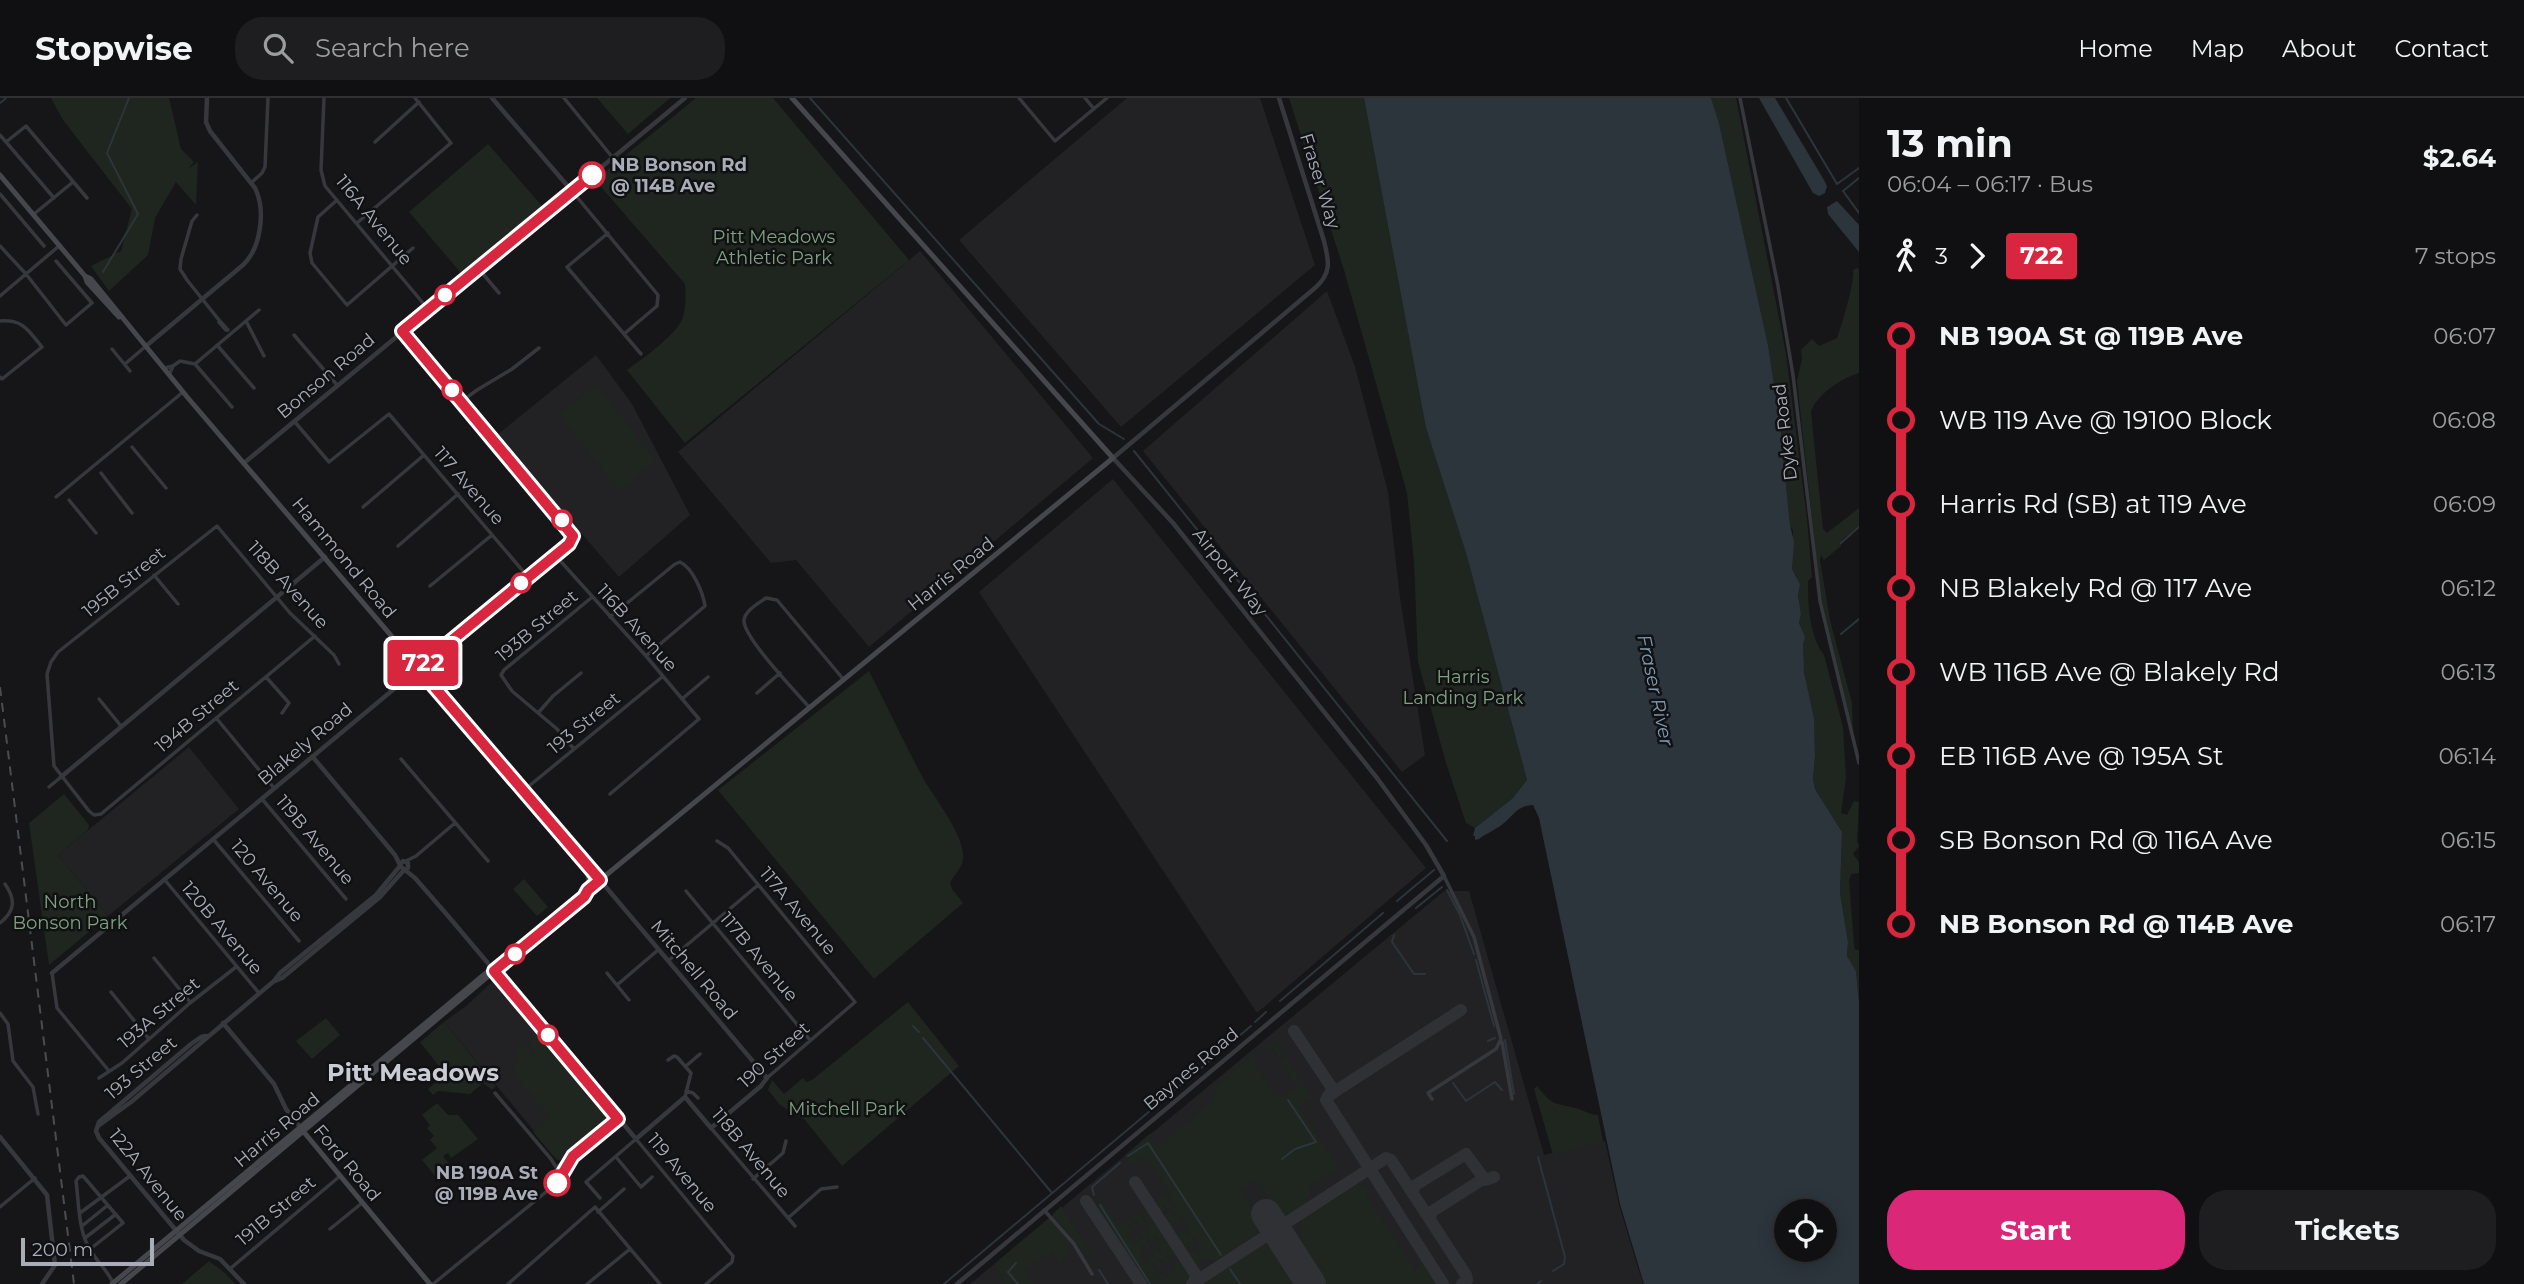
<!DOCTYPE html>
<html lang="en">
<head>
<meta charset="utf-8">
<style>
  body { margin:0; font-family:Montserrat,sans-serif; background:#1e1e20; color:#f1f3f6; height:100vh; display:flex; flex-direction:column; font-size:26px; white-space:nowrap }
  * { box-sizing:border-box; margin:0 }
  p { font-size:23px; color:#9c9d9f }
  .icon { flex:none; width:38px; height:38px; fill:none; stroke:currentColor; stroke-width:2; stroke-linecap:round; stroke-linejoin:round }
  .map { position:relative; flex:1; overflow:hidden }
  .drawer { display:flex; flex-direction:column; background:#101012; width:665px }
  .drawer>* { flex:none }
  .badge { padding:0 14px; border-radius:5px; font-size:24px; line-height:46px }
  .buttons { position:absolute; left:1774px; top:1101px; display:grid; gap:14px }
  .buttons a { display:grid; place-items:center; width:63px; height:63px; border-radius:50%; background:#101012; box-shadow:0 4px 18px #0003,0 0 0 2px #303032; font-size:35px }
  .scale { position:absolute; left:21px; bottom:18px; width:133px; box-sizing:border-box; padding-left:7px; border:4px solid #a8adb8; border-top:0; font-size:19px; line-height:24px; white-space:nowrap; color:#a8adb8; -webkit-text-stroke:5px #111113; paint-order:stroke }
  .map>.badge { position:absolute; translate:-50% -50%; box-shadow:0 0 0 4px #fff }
  .legs { display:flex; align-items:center; gap:10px; height:77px; padding:0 28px; font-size:23px }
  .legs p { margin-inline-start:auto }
  .summary { display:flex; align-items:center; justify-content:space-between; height:119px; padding:0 28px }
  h1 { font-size:38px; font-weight:700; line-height:52px }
  .cta { display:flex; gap:14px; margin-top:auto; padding:14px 28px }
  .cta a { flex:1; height:80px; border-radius:28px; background:#db2777; color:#fff; font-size:28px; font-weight:700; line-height:80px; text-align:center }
  .cta a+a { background:#1e1e20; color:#f1f3f6 }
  ul { padding:0 28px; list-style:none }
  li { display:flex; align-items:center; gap:24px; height:84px; font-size:26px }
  li i { display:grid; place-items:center; width:10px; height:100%; margin:0 9px; background:currentColor }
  li i::after { content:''; width:18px; height:18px; margin:-9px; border:5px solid; border-radius:50%; background:#101012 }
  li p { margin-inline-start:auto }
  li:first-child i { background:linear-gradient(#0000 50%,currentColor 0) }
  li:last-child i { background:linear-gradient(currentColor 50%,#0000 0) }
  header { display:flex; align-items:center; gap:42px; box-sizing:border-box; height:98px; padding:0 35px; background:#101012; border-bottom:2px solid #303032 }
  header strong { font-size:33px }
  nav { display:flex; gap:38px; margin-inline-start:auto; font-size:24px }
  .search { width:490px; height:63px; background:#1e1e20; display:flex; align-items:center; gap:18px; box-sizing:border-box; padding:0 24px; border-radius:28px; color:#9c9d9f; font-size:26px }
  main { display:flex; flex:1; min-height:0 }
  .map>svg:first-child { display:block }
  .built { fill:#222225 }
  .green { fill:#1e261f }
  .water { fill:#2c353c; fill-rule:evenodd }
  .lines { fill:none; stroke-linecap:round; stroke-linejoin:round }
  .stream { stroke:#2c353c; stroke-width:2 }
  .taxiway { stroke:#303135; stroke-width:12 }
  .runway { stroke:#303135; stroke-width:30 }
  .minor { stroke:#37383d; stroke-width:3.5 }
  .tertiary { stroke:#37383d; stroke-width:4.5 }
  .secondary { stroke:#45474d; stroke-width:5 }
  .rail { stroke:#4a4c52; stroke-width:2; stroke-dasharray:9 7; stroke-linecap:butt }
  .line-1-casing { stroke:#fff; stroke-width:16 }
  .line-1 { stroke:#d7263d; stroke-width:10 }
  .stop-1-dot { fill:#fff; stroke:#d7263d; stroke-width:3.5 }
  .labels { text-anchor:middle; stroke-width:5; stroke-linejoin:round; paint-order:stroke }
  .stop-label { font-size:18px; font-weight:bold; fill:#a8adb8; stroke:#111113; text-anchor:start }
  .street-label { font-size:18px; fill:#a8adb8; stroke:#111113 }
  .park-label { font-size:18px; fill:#7fa381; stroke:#111113 }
  .water-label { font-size:19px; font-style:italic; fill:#7f9bb3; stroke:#111113 }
  .district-label { font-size:24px; font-weight:bold; fill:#c9ccd4; stroke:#111113 }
</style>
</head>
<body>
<header>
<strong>Stopwise</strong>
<div class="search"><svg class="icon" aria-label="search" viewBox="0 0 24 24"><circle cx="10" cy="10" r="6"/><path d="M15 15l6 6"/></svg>Search here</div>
<nav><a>Home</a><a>Map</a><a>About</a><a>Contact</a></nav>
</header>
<main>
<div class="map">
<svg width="1859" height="1186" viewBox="0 0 1859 1186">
  <rect width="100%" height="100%" fill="#161618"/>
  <!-- built -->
  <path class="built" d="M1127,0H1260L1315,167L1121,329L959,142Z
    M920,153L1093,360L869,549L796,462L771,465L678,354Z
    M1327,193L1355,269L1388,394L1400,500L1425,657L1402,674L1143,353Z
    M596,257L632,306L690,417L619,479L497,337Z
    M1113,381L1426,770L1257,915L979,494Z
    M189,649L239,711L108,818L58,757Z
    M1444,793H1469L1544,1057L1605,1043L1619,1107L1643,1186H970Z
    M492,884L496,885L609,1020L558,1062L444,924L466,908Z"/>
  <!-- green -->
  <path class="green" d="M51,0H169L181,51L194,64L188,71L198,64L196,107L176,84L155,120L148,157L109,193L91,168L121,153L132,111L63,22Z
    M597,0H670L628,36Z
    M696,0H773L909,162L685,345L627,272C642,261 678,236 683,219C686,208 686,197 685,186L595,82Z
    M1289,0H1364L1426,330L1466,455L1527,682L1513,700L1475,730L1466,725L1446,665L1418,564L1414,464L1407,395L1344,172Z
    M1711,0H1736L1786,256L1807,421L1812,479L1808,483C1808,507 1809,537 1824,557L1843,629L1846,680L1841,715L1847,717L1854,703L1859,704L1857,743L1859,748L1853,756L1859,764V775L1851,776L1849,782L1854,847L1855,852H1859V903L1856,873L1847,858L1848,844L1840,795L1842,734L1815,691L1813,681L1815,658L1814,630L1803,567V536L1799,525L1801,516L1798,497L1800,486L1792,471L1793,432L1790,428L1780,326L1768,247L1719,25Z
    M488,46L542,108L461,175L409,114Z
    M1857,170L1859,172V275C1843,279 1815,298 1811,314L1823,431L1827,435L1859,410V428L1841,443V448L1824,462L1821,457L1820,462L1830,522L1852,605L1853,633L1820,495L1797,283L1802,261L1801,252L1812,241L1819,248L1837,240C1842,227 1855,183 1853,172Z
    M596,287L656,363L619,392L559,316Z
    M869,573C887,608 904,645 923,680C935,701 961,732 963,756C965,768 955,775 950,785L952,791L963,805L874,881L718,692Z
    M64,696L89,727L88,732L58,757L108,818L49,867L29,725Z
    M524,781L548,809L537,818L513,791Z
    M908,904L959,968L842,1068L805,1022L780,1007L768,992L772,982L784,996L803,980L806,984L812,982Z
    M326,920L340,937L312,961L296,943Z
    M444,924L496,988L492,992L483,985L470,996L438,993L433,997L428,991L445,976L420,944Z
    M538,935H541L609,1018L608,1023L560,1062L556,1061L533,1034L550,1019L513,975L515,967L519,963L514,957L523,948L532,958L535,955L529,947V942Z
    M1275,945L1284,957L1279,960L1272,951L1263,950L1255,957L1256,967L1278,1001L1297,989L1281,964L1286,960L1311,999L1299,1009L1339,1069L1311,1088L1308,1105L1282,1122L1256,1082L1239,1092L1264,1132L1217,1164L1204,1161L1194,1168L1187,1157L1194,1152L1199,1158L1202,1157L1198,1151L1202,1147L1194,1139L1192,1140L1196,1147L1193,1149L1188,1143L1186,1145L1190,1152L1185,1155L1175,1138L1182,1133L1187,1139L1189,1138L1185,1131L1190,1127L1182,1119L1180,1121L1184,1128L1180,1130L1176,1124L1173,1125L1177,1132L1173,1135L1162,1118L1169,1113L1174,1119L1176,1118L1173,1112L1177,1108L1169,1100L1167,1102L1171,1108L1167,1111L1163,1105L1161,1106L1164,1113L1160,1116L1154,1106L1170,1095L1145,1058L1131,1067L1125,1057L1152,1034L1149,1039L1158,1049L1213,1003L1216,988L1259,951Z
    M1537,988C1554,1009 1552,1004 1576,1010C1584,1012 1589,1017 1598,1017L1603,1044L1553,1057L1534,991Z
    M437,1005L448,1017H458L478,1041L451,1060L448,1055L443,1058L449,1066L435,1078L422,1062L437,1050L430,1042L434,1038L427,1030L430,1027L422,1017Z
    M1355,1086L1370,1090L1372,1093L1366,1097L1415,1171L1424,1166L1437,1186H1323C1310,1165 1298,1146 1302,1120Z
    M1101,1103L1120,1128L1148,1110L1154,1120L1148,1124L1143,1117L1141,1118L1144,1126L1141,1128L1136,1122L1134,1123L1138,1130L1135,1132L1129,1126L1127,1128L1131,1134L1127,1138L1135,1146L1137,1144L1133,1137L1137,1135L1141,1141L1143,1140L1139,1133L1144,1131L1148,1137L1150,1135L1146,1129L1157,1123L1166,1139L1160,1143L1155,1137L1153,1138L1157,1145L1154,1147L1148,1141L1146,1143L1151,1149L1147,1152L1142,1146L1140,1147L1144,1154L1139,1158L1147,1165L1149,1164L1146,1157L1149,1155L1153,1161L1156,1160L1152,1152L1156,1150L1161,1156L1162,1155L1159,1148L1168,1142L1179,1158L1172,1162L1168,1156L1166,1157L1170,1164L1166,1167L1161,1161L1159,1162L1163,1169L1160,1171L1155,1165L1153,1166L1157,1173L1152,1176L1153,1179L1155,1178L1160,1184L1162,1183L1158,1177L1162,1174L1166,1180L1168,1179L1164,1172L1169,1170L1173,1176L1175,1175L1171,1168L1180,1162L1192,1180L1184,1186H1146L1098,1111L1100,1109L1096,1107Z
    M1061,1108L1093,1158L1092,1161L1097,1162L1093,1165L1084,1150H1080L1052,1117Z
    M1049,1120L1071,1146L1068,1149L1071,1154L1065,1159L1064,1163L1056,1168L1058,1163L1052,1154L1025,1172L1033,1186H1004V1181L994,1166Z
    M1263,1146L1276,1149L1300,1186H1204Z
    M209,1163L225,1175L235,1186H182Z"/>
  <!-- water -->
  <path class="water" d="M1364,0H1711L1719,25L1768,247L1780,326L1790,427L1794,444L1792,471L1800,486L1798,497L1801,516L1799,525L1805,539L1803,546L1804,574L1814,621L1815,658L1813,681L1815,691L1842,734L1840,795L1848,844L1847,858L1856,873L1859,904V1186H1644L1620,1106L1539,720L1533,707C1517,708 1515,716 1504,725C1497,731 1487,735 1479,741L1475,742V738H1473L1475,730L1513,700L1527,682L1466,455L1426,330ZM1787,1113H1825V1152H1787Z
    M1759,0H1775L1824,82L1827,88L1825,95L1819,98L1813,95Z
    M1837,103L1859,127V154L1828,116L1827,109Z"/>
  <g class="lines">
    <!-- stream -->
    <path class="stream" d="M810,0L1099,326L1124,341
      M1786,0L1837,86L1859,70
      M0,5L6,0
      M1859,80L1843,93L1859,115
      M103,174L138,116L107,55L129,0
      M1134,353L1447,743
      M1841,445L1859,429
      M1841,536L1859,521
      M1447,792L1460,817L1474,856
      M1397,803L1434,772
      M1416,810L1442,789
      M1394,837L1392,844L1414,876H1425
      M1476,862L1494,928
      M1280,903L1383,815
      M1255,924L1266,914
      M913,928L919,934
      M923,940L1052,1095
      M1505,942L1514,996
      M1488,943L1495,940
      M1453,985L1466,1003L1495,984L1502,992
      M1128,1058L1148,1045L1221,1157
      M1538,1059L1565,1159L1564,1166L1553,1173
      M1282,1061L1295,1051L1316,1044L1288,1002
      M1094,1097L1092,1089L1120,1065
      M1100,1107L1150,1186
      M1016,1165L1008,1174L1018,1186
      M1230,1171L1240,1186
      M1099,1172L1108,1186
      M944,1186L1251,928
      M1537,1186L1541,1183"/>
    <!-- taxiway -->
    <path class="taxiway" d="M1294,933L1332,990L1330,997
      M1135,1084L1196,1177L1194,1185
      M1413,1095L1414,1088L1466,1056L1485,1082L1494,1079
      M1086,1103L1141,1186
      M1430,1121L1431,1114L1480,1083
      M1192,1186L1386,1060L1391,1062L1466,1177L1467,1182L1462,1186
      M1443,1186L1326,1002L1328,998L1461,912"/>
    <!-- runway -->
    <path class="runway" d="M1266,1116L1311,1186"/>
    <!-- minor -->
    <path class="minor" d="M324,0L321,72L325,88L428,211
      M564,0L613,60
      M1019,0L1055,43L1107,0
      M1085,0L1094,11
      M1740,0L1778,188L1793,277L1820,503L1859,665
      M0,37L54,100
      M6,44L26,28L87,100
      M375,44L419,4
      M251,85L262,75L265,69L268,0
      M572,93L658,197L657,208L624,236
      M0,96L44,148
      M337,102L318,119L310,155L312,165L347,207L413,150
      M34,116L73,84
      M197,117L192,123L181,161L180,171L187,182L219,222V224L226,232H228L219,222
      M357,125L451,45L415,0
      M608,135L567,169L641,256
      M0,148L26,176L66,227L92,205L56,163
      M478,170L499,195
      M0,198L59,148
      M0,223C23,221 28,232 42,249L2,281L0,279
      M246,223L264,258
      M294,237L337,287
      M217,247L254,290
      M112,251L130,273
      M125,266L146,248
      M195,266L232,309
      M173,268L180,263L195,266L259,212
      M165,270L173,268L169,277
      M462,303L477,292L512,271L539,250
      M294,323L329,364L389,316L528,479
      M132,349L166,390
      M101,375L132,415
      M56,399L183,294
      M69,402L96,435
      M363,409L424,357
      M398,448L458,396
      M555,457L646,558L699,621L610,696
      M154,477L178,506
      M430,488L492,437
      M610,519L675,466L680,464C693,470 703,495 705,508L646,558
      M315,538L101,716L94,717L89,713L54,668L47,576L51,564L58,554L217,428L290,515L334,557L339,566
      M266,579L289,605L282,615
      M757,595L780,575
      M99,601L121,628
      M682,601L708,579
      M809,609C796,594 744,540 744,523C744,513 759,505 766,500L777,502L844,582
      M538,615L553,598L581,575
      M217,621L274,690
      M574,651L557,631L512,593L501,577L504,572L591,500
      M401,661L488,763
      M49,689L61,679
      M523,693L662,579
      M262,701L346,801
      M213,741L299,843
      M717,743L728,750L855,904L767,980
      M406,763L416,758L455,725
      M164,781L259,895
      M686,793L810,942
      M0,825C15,813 16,802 5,786
      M154,860L190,904
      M668,863L758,787
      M52,875L57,910L109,973
      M607,875L629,902
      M617,887L658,852
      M111,894L149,941
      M0,915L8,926L13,963L33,989L38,1016
      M1502,944L1512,1001
      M668,962L674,958L677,959L691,975L685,999
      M686,968L700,956
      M99,980L122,965L190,905L236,869
      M686,993L693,995L698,1000
      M495,995L551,1061L559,1074
      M1432,1001L1428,995L1496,951L1501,941L1474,839L1444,778
      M711,1030L795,1128
      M616,1059L641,1089L652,1079
      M557,1069L618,1021
      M753,1081L783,1055L786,1043
      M553,1087L559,1074
      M600,1100L586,1084L636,1041L733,1158L732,1164L706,1186
      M0,1109L35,1080
      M1044,1112L1074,1146L1092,1176
      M598,1114L624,1091
      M80,1115L130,1078
      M788,1120L821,1091L837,1089
      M82,1128L108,1107
      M330,1131L362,1105
      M85,1140L116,1116
      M89,1152L123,1125L83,1078L79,1079L76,1083C79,1105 78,1134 91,1153C98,1165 108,1173 113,1185
      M231,1170L340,1078
      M433,1186L557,1085L573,1058
      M508,1186L595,1109L660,1186
      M587,1186L630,1151"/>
    <!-- tertiary -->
    <path class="tertiary" d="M492,0L572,93
      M146,248L243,167C261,150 266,112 255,90L210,33L206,24L207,0
      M244,365L685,0
      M312,658L395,757L400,767
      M61,679L325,459
      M400,767L403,763L408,765V770L405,772
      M400,768L415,780L449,819L636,1041L685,999L711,1030L761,988L767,980L600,782
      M52,875L571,444L573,438L569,430L402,233
      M275,883L282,880L380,799L404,772
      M223,925L274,986L286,1011L301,1030
      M206,938L201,939L191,946L99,1024L96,1033L99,1040L184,1142L199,1153L220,1161L244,1186
      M98,1028L131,1004L274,883L280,875L376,797L400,768
      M0,1039L47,1097L55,1167L42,1186
      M957,1186L1444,778L1426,747L1377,680L1173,425L1113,360L1315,190C1332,175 1329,163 1324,143L1279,0"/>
    <!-- secondary -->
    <path class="secondary" d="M0,77L85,178L87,184L119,219
      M85,178L91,181L188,300L600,782
      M587,769L590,790
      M303,1033L430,1186
      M112,1186L582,795L588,792L1113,360L792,0
      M121,1186L584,798L588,792"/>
    <!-- rail -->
    <path class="rail" d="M0,589L74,1186"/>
  </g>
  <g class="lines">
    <defs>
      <path id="line-1" d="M557,1085L573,1058L618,1021L494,873L584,799L588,792L600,782L418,570L569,446L573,438L402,233L592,77"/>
    </defs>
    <!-- line-1 casing -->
    <use href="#line-1" class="line-1-casing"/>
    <!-- line-1 -->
    <use href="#line-1" class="line-1"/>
  </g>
  <!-- markers -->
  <g class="stop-1-dot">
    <circle cx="592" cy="77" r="12"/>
    <circle cx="445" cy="197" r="9"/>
    <circle cx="452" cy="292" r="9"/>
    <circle cx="562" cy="422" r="9"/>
    <circle cx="521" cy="485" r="9"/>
    <circle cx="515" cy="856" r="9"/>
    <circle cx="548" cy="937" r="9"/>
    <circle cx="557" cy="1085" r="12"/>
  </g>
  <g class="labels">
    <!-- stop labels -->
    <g class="stop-label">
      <text x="611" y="73">NB Bonson Rd<tspan x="611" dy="21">@ 114B Ave</tspan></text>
      <text x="538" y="1081" text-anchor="end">NB 190A St<tspan x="538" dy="21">@ 119B Ave</tspan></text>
    </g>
    <!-- street labels -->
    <g class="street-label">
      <text transform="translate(1320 83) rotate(73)" y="6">Fraser Way</text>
      <text transform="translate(374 122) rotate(51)" y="6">116A Avenue</text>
      <text transform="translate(326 278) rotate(-40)" y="6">Bonson Road</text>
      <text transform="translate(1785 334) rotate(-97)" y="6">Dyke Road</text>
      <text transform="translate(469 388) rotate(49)" y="6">117 Avenue</text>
      <text transform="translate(344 460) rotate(50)" y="6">Hammond Road</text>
      <text transform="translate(1230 474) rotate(51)" y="6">Airport Way</text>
      <text transform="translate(951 476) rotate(-39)" y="6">Harris Road</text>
      <text transform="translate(124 484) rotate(-39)" y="6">195B Street</text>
      <text transform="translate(288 487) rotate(48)" y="6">118B Avenue</text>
      <text transform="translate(537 528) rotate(-40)" y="6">193B Street</text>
      <text transform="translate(637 530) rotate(48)" y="6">116B Avenue</text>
      <text transform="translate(197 618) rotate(-40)" y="6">194B Street</text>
      <text transform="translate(584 625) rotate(-39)" y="6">193 Street</text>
      <text transform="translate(305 646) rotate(-40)" y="6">Blakely Road</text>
      <text transform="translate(315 742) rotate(50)" y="6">119B Avenue</text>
      <text transform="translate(267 783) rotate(50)" y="6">120 Avenue</text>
      <text transform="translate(798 813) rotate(50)" y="6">117A Avenue</text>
      <text transform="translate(222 830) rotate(50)" y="6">120B Avenue</text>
      <text transform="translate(759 859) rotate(50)" y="6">117B Avenue</text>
      <text transform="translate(694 872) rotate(50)" y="6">Mitchell Road</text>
      <text transform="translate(159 915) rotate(-40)" y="6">193A Street</text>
      <text transform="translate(774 957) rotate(-42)" y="6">190 Street</text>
      <text transform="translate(141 970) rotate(-40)" y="6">193 Street</text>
      <text transform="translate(1191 971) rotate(-40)" y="6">Baynes Road</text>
      <text transform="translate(277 1032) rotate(-40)" y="6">Harris Road</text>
      <text transform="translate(751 1055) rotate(50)" y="6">118B Avenue</text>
      <text transform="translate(347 1065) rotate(50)" y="6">Ford Road</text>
      <text transform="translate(682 1075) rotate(50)" y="6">119 Avenue</text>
      <text transform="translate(148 1077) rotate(51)" y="6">122A Avenue</text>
      <text transform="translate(276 1113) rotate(-40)" y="6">191B Street</text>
    </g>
    <!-- park labels -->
    <g class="park-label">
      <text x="774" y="145">Pitt Meadows<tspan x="774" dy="21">Athletic Park</tspan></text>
      <text x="1463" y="585">Harris<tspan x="1463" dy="21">Landing Park</tspan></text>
      <text x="70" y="810">North<tspan x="70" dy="21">Bonson Park</tspan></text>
      <text x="847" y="1017">Mitchell Park</text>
    </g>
    <!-- water labels -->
    <g class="water-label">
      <text transform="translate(1656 592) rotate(78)" y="7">Fraser River</text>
    </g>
    <!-- district labels -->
    <g class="district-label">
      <text x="413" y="983">Pitt Meadows</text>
    </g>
  </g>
</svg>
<div class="buttons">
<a><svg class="icon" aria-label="locate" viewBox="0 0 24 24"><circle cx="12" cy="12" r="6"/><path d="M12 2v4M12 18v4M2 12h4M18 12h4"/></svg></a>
</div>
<div class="scale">200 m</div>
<b class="badge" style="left:423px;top:565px;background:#d7263d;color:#fff">722</b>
</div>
<section class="drawer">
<div class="summary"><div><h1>13 min</h1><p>06:04 – 06:17 · Bus</p></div><b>$2.64</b></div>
<div class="legs"><svg class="icon" aria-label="walk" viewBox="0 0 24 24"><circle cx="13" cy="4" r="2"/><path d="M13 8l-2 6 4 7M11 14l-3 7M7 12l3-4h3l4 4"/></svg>3<svg class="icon" aria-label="forward" viewBox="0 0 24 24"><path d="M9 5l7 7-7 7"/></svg><b class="badge" style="background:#d7263d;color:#fff">722</b><p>7 stops</p></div>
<ul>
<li><i style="color:#d7263d"></i><b>NB 190A St @ 119B Ave</b><p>06:07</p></li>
<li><i style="color:#d7263d"></i><span>WB 119 Ave @ 19100 Block</span><p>06:08</p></li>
<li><i style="color:#d7263d"></i><span>Harris Rd (SB) at 119 Ave</span><p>06:09</p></li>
<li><i style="color:#d7263d"></i><span>NB Blakely Rd @ 117 Ave</span><p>06:12</p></li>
<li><i style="color:#d7263d"></i><span>WB 116B Ave @ Blakely Rd</span><p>06:13</p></li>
<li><i style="color:#d7263d"></i><span>EB 116B Ave @ 195A St</span><p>06:14</p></li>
<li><i style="color:#d7263d"></i><span>SB Bonson Rd @ 116A Ave</span><p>06:15</p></li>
<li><i style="color:#d7263d"></i><b>NB Bonson Rd @ 114B Ave</b><p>06:17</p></li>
</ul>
<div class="cta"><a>Start</a><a>Tickets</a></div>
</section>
</main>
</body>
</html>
